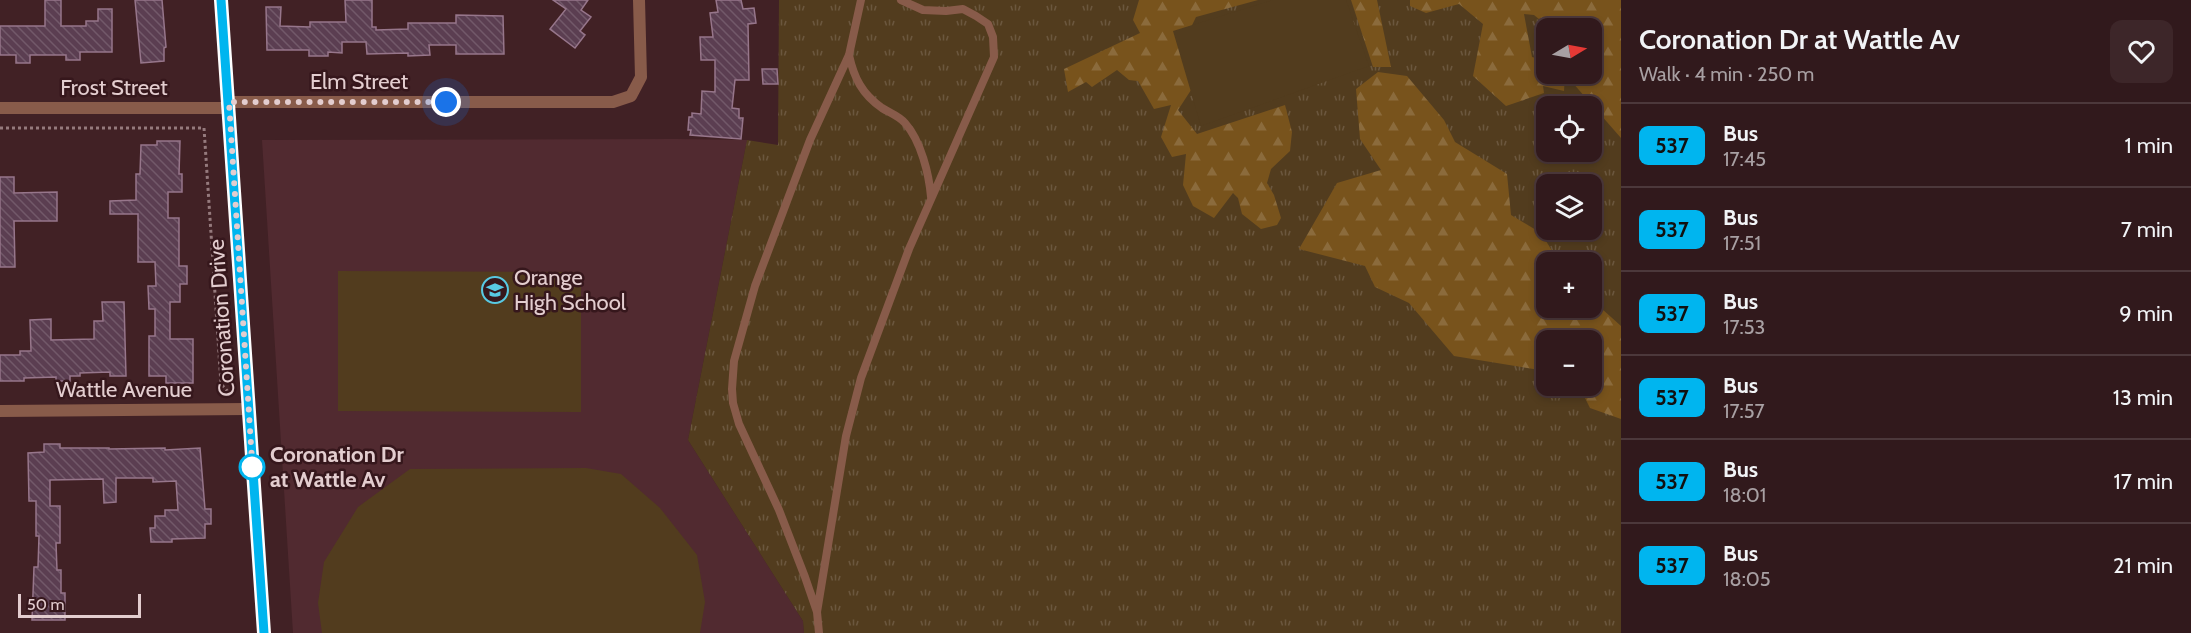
<!DOCTYPE html>
<html lang="en">
<head>
<meta charset="utf-8">
<style>
  body { margin:0; font-family:Cabin,sans-serif; background:#3d2629; color:#f1f3f6; height:100vh; display:flex; flex-direction:column; font-size:22px; white-space:nowrap }
  * { box-sizing:border-box; margin:0 }
  p { font-size:20px; color:#a8a0a3 }
  .icon { flex:none; width:33px; height:33px; fill:none; stroke:currentColor; stroke-width:2; stroke-linecap:round; stroke-linejoin:round }
  .map { position:relative; flex:1; overflow:hidden }
  .panel { display:flex; flex-direction:column; background:#31191c; width:570px }
  .panel>* { flex:none }
  .badge { padding:0 12px; border-radius:9px; font-size:21px; line-height:39px }
  .needle { width:39px; rotate:80deg }
  .controls { position:absolute; left:1536px; top:18px; display:grid; gap:12px }
  .controls a { display:grid; place-items:center; width:66px; height:66px; border-radius:12px; background:#31191c; box-shadow:0 3px 9px #0003,0 0 0 2px #4c383b; font-size:30px }
  .scale { position:absolute; left:18px; bottom:15px; width:123px; box-sizing:border-box; padding-left:6px; border:3px solid #e3cdcf; border-top:0; font-size:16px; line-height:21px; white-space:nowrap; color:#e3cdcf; -webkit-text-stroke:4px #36171c; paint-order:stroke }
  .you { position:absolute; width:30px; height:30px; margin:-15px; border:4px solid #fff; border-radius:50%; background:#1a73e8; box-shadow:0 0 0 9px #1a73e833 }
  .map>.badge { position:absolute; translate:-50% -50%; box-shadow:0 0 0 3px #fff }
  .round { display:grid; place-items:center; flex:none; width:63px; height:63px; border-radius:12px; background:#3d2629 }
  .overview { display:flex; align-items:center; justify-content:space-between; height:102px; padding:0 18px }
  h1 { font-size:28px; font-weight:600; line-height:45px }
  ul { padding:0; list-style:none }
  li { display:flex; align-items:center; gap:18px; height:84px; padding:0 18px; border-top:2px solid #4c383b }
  li div { flex:1 }
  li b { display:block; font-size:22px }
  li em { font-style:normal }
  li .badge { min-width:66px; font-weight:700; text-align:center }
  main { display:flex; flex:1; min-height:0 }
  .map>svg:first-child { display:block }
  .built { fill:#512a30 }
  .grass { fill:url(#grass-tufts); fill-rule:evenodd }
  .forest { fill:url(#forest-firs) }
  .pitch { fill:#523c1e }
  .building { fill:url(#building-back-hatch); stroke:#97768b; stroke-width:1.5 }
  .lines { fill:none; stroke-linecap:round; stroke-linejoin:round }
  .path { stroke:#957a7d; stroke-width:3; stroke-dasharray:3 3; stroke-linecap:butt }
  .service { stroke:#885b4a; stroke-width:8 }
  .minor { stroke:#885b4a; stroke-width:12 }
  .secondary { stroke:#bb7458; stroke-width:12 }
  .line-casing { stroke:#fff; stroke-width:14 }
  .line { stroke:#00b5ef; stroke-width:9 }
  .walk { stroke:#e3cdcf; stroke-width:6; stroke-dasharray:0 10.8 }
  .stop-dot { fill:#fff; stroke:#00b5ef; stroke-width:3 }
  .labels { text-anchor:middle; stroke-width:5; stroke-linejoin:round; paint-order:stroke }
  .street-label { font-size:22px; fill:#e3cdcf; stroke:#36171c }
  .poi-label { font-size:22px; fill:#e3cdcf; stroke:#36171c; text-anchor:start }
  .stop-label { font-size:22px; font-weight:bold; fill:#e3cdcf; stroke:#36171c; text-anchor:start }
</style>
</head>
<body>
<main>
<div class="map">
<svg width="1621" height="633" viewBox="0 0 1621 633">
  <defs>
    <pattern id="grass-tufts" width="24" height="20" patternUnits="userSpaceOnUse" patternTransform="scale(1.5)"><rect width="24" height="20" fill="#523c1e"/><path d="M3 7l-1-3M5 7V3M7 7l1-3M15 17l-1-3M17 17v-4M19 17l1-3" fill="none" stroke="#6b573e"/></pattern>
    <pattern id="forest-firs" width="22" height="20" patternUnits="userSpaceOnUse" patternTransform="scale(1.5)"><rect width="22" height="20" fill="#78531c"/><path d="M5 1l3.5 6h-7zM16 11l3.5 6h-7z" fill="#8b6b3c"/></pattern>
    <pattern id="building-back-hatch" width="6" height="6" patternUnits="userSpaceOnUse" patternTransform="scale(1.5)"><rect width="6" height="6" fill="#5b3e51"/><path d="M-1 5l2 2M0 0l6 6M5-1l2 2" fill="none" stroke="#725969"/></pattern>
  </defs>
  <rect width="100%" height="100%" fill="#412125"/>
  <!-- built -->
  <path class="built" d="M676,139L747,140L688,440L803,621L804,633H293L262,140Z"/>
  <!-- grass -->
  <path class="grass" d="M779,0H1621V633H804L803,621L688,440L747,140L778,145ZM1546,28H1592V74H1546ZM1546,106H1592V152H1546ZM1546,184H1592V230H1546ZM1546,262H1592V308H1546ZM1546,340H1592V386H1546Z"/>
  <!-- forest -->
  <path class="forest" d="M1139,0H1258L1196,17L1182,46L1193,87L1178,110L1197,134L1285,105L1292,132L1290,151L1271,169L1267,183L1274,195L1281,218L1277,225L1261,229L1242,214L1238,198L1233,193L1214,218L1193,206L1183,185L1186,154L1172,157L1161,137L1171,105L1154,109L1138,81L1129,80L1117,70L1092,87L1086,82L1068,92L1064,69L1140,33L1133,20Z
    M1351,0H1377L1391,67H1373Z
    M1410,0H1621V138L1572,82L1573,74H1592V28H1550L1534,15L1524,14L1532,57L1546,61V74H1565L1564,91L1543,86L1544,93L1506,106L1473,76L1483,24L1459,4L1426,13L1410,6Z
    M1378,72L1407,76L1444,120L1455,142L1507,174L1511,215L1541,233L1559,262H1546V308H1592V300L1621,326V419L1590,408L1579,386H1592V340H1546V371L1454,356L1409,303L1375,287L1365,266L1299,249L1337,183L1381,170L1360,139L1356,89Z"/>
  <!-- pitch -->
  <path class="pitch" d="M1273,0H1346L1369,66L1201,126L1173,31Z
    M338,271L581,272V412L338,411Z
    M586,468L621,474L660,508L697,555L705,602L700,633H322L318,603L324,562L358,507L410,469Z"/>
  <!-- building -->
  <path class="building" d="M45,0H61V26H86V21H98V9H112V52H80V60H66V55H30V63H16V55H0V26H45Z
    M135,0H162L166,47L164,48V61L141,63Z
    M345,0H372V27H376V30L408,29V23H456V15L503,16L504,54H456V45H429L430,55L408,56V53L367,54L366,42H342V53L328,52V56H309V50H267L266,7H281L280,26L310,27V22H346Z
    M553,0H588L581,10L591,17L580,31L585,35L575,48L550,29L566,9Z
    M716,0H741L743,9L754,8L756,23L748,24L749,80H735L732,108L739,109V118H743L741,139L690,135L691,130H688L689,117H692V113L701,114L702,91L715,92V60H701L700,37H713L710,13L718,12Z
    M762,69H777L778,84H763Z
    M157,141H180L179,174H182V192H168V218H179V266H187V284H180V302H170V339H193V383H166V376H149V336H155V309H149L148,286H156L155,262H138V214H110V201L136,200V174H140L141,145H157Z
    M0,177H14V193L57,192V221H14L15,267H0Z
    M102,302H124L126,376H110V372L80,373V376H70V381H56V377L24,378V381H0V355H20V351H31L30,320L51,319V340L94,339V321H103Z
    M44,444H60V448H109V449L165,448V450L200,448L205,509H211V524H205V538L172,539V542H151L150,528H155V516H165V510H178L176,481L153,482V478H116V502L104,503L103,479L50,480V506H60V543H56L57,570H61V593H65V620H32L34,567H38L39,536H36V501H29L28,453L44,452Z"/>
  <g class="lines">
    <!-- path -->
    <path class="path" d="M0,128H204L221,384L231,395"/>
    <!-- service -->
    <path class="service" d="M849,55C854,78 862,94 882,108C890,113 899,116 905,123C921,141 929,174 931,197
      M817,612L846,436L861,378L909,249L994,57L993,37L988,24L976,16L963,9L946,11L923,10L901,0
      M819,633L817,612L805,577L779,510L739,424L733,403L732,389L734,361L755,286L810,140L849,55L861,0"/>
    <!-- minor -->
    <path class="minor" d="M229,102H613L631,96L641,77L639,0
      M0,108H229
      M0,411L248,409"/>
    <!-- secondary -->
    <path class="secondary" d="M221,0L264,633"/>
  </g>
  <g class="lines">
    <defs>
      <path id="line" d="M221,0L264,633"/>
    </defs>
    <!-- line casing -->
    <use href="#line" class="line-casing"/>
    <!-- line -->
    <use href="#line" class="line"/>
    <!-- walk -->
    <path class="walk" d="M252,467L253,476L229,102H446"/>
  </g>
  <!-- icons -->
  <defs>
    <symbol id="school-ring" viewBox="-11 -11 22 22"><circle r="9.5" fill="#36171c" stroke="#58c9e3" stroke-width="1.5"/><path d="M0-5L7-2L0 1L-7-2ZM-4 1L0 2.5L4 1V4Q0 6-4 4Z" fill="#58c9e3"/></symbol>
  </defs>
  <g fill-rule="evenodd">
    <use href="#school-ring" x="480" y="275" width="30" height="30"/>
  </g>
  <!-- markers -->
  <circle class="stop-dot" cx="252" cy="467" r="12"/>
  <g class="labels">
    <!-- street labels -->
    <g class="street-label">
      <text x="359" y="89">Elm Street</text>
      <text x="114" y="95">Frost Street</text>
      <text transform="translate(221 318) rotate(-94)" y="8">Coronation Drive</text>
      <text x="124" y="397">Wattle Avenue</text>
    </g>
    <!-- poi labels -->
    <g class="poi-label">
      <text x="514" y="285">Orange<tspan x="514" dy="25">High School</tspan></text>
    </g>
    <!-- stop labels -->
    <g class="stop-label">
      <text x="270" y="462">Coronation Dr<tspan x="270" dy="25">at Wattle Av</tspan></text>
    </g>
  </g>
</svg>
<div class="controls">
<a><svg class="needle" viewBox="-14 -14 28 28"><path d="M0-13l5 13h-10z" fill="#e53935"/><path d="M0 13l5-13h-10z" fill="#a8a0a3"/></svg></a>
<a><svg class="icon" aria-label="locate" viewBox="0 0 24 24"><circle cx="12" cy="12" r="6"/><path d="M12 2v4M12 18v4M2 12h4M18 12h4"/></svg></a>
<a><svg class="icon" aria-label="layers" viewBox="0 0 24 24"><path d="M12 4l9 5-9 5-9-5zM3 14l9 5 9-5"/></svg></a>
<a>+</a>
<a>−</a>
</div>
<div class="scale">50 m</div>
<div class="you" style="left:446px;top:102px"></div>
</div>
<section class="panel">
<div class="overview"><div><h1>Coronation Dr at Wattle Av</h1><p>Walk · 4 min · 250 m</p></div><a class="round"><svg class="icon" aria-label="heart" viewBox="0 0 24 24"><path d="M12 20l-8-8c-3-5 5-10 8-4 3-6 11-1 8 4z"/></svg></a></div>
<ul>
<li><span class="badge" style="background:#00b5ef;color:#111">537</span><div><b>Bus</b><p>17:45</p></div><em>1 min</em></li>
<li><span class="badge" style="background:#00b5ef;color:#111">537</span><div><b>Bus</b><p>17:51</p></div><em>7 min</em></li>
<li><span class="badge" style="background:#00b5ef;color:#111">537</span><div><b>Bus</b><p>17:53</p></div><em>9 min</em></li>
<li><span class="badge" style="background:#00b5ef;color:#111">537</span><div><b>Bus</b><p>17:57</p></div><em>13 min</em></li>
<li><span class="badge" style="background:#00b5ef;color:#111">537</span><div><b>Bus</b><p>18:01</p></div><em>17 min</em></li>
<li><span class="badge" style="background:#00b5ef;color:#111">537</span><div><b>Bus</b><p>18:05</p></div><em>21 min</em></li>
</ul>
</section>
</main>
</body>
</html>
